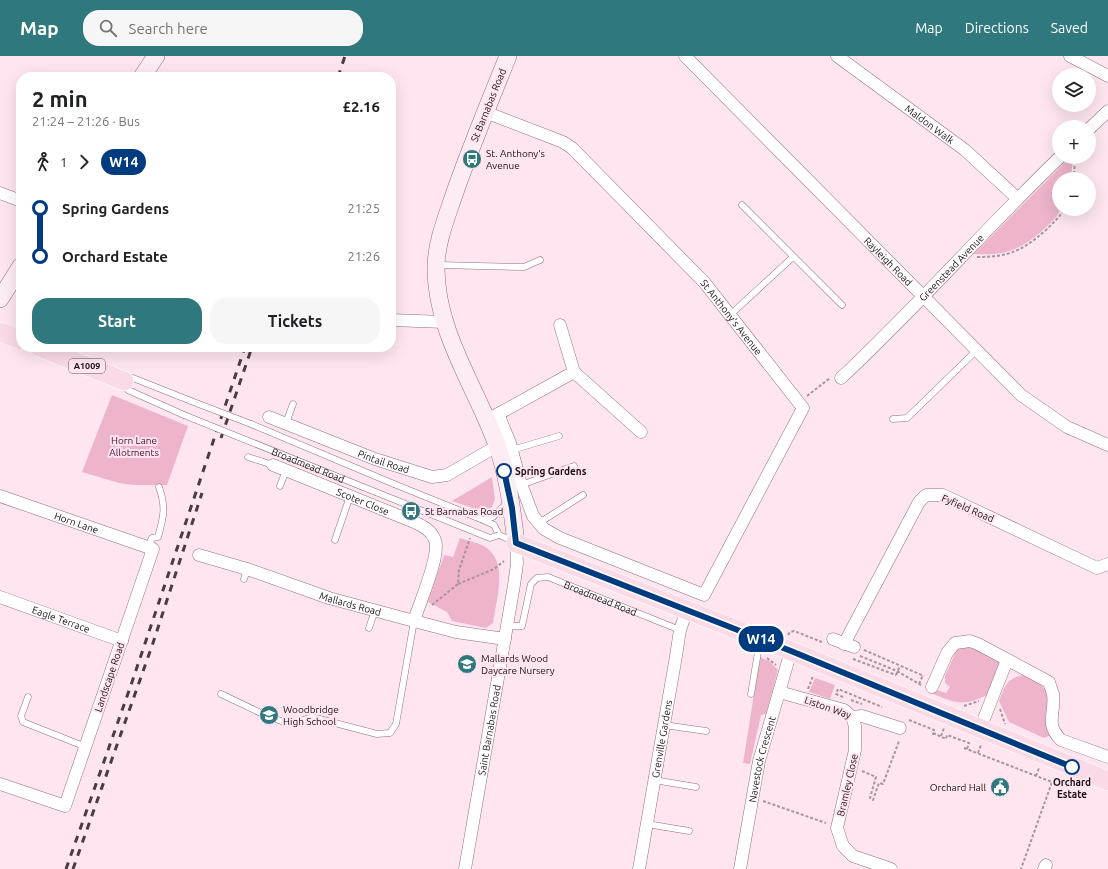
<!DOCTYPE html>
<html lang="en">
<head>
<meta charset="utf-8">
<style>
  body { margin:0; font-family:Ubuntu,sans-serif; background:#f6f6f6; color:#202124; height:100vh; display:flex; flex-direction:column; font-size:15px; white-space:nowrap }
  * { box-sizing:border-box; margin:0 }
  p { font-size:13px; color:#757577 }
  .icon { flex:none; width:22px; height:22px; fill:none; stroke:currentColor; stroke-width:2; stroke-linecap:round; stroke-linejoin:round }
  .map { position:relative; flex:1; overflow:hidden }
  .panel { position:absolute; left:16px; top:16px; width:380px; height:280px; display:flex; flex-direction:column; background:#fff; border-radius:16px; box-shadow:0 4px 16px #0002 }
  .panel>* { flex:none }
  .badge { padding:0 8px; border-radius:13px; font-size:14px; line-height:26px }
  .fabs { position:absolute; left:1052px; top:12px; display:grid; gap:8px }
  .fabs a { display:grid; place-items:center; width:44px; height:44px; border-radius:50%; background:#fff; box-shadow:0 4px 16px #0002; font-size:20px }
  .map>.badge { position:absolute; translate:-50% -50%; box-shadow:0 0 0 2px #fff }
  .legs { display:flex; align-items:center; gap:6px; height:44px; padding:0 16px; font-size:13px }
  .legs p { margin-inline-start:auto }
  .overview { display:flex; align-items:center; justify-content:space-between; height:68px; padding:0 16px }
  h1 { font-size:22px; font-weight:700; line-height:30px }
  .action { display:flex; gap:8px; margin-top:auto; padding:8px 16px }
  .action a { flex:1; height:46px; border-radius:16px; background:#2f787e; color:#fff; font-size:16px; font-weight:700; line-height:46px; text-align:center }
  .action a+a { background:#f6f6f6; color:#202124 }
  ul { padding:0 16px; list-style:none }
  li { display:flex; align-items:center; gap:14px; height:48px; font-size:15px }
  li i { display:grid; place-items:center; width:6px; height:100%; margin:0 5px; background:currentColor }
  li i::after { content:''; width:10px; height:10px; margin:-5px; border:3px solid; border-radius:50%; background:#fff }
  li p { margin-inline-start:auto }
  li:first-child i { background:linear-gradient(#0000 50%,currentColor 0) }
  li:last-child i { background:linear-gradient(currentColor 50%,#0000 0) }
  header { display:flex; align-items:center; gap:24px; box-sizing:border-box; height:56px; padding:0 20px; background:#2f787e; color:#fff }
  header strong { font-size:19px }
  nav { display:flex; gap:22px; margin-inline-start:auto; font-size:14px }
  .search { width:280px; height:36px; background:#f6f6f6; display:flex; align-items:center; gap:10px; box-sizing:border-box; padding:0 14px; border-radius:16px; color:#757577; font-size:15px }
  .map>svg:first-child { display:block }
  .green { fill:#edb4cb }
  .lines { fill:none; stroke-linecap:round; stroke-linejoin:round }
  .lane-casing { stroke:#926f7d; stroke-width:7 }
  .street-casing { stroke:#926f7d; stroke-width:13 }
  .secondary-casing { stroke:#926f7d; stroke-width:18 }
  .primary-casing { stroke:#fff; stroke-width:20 }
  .path { stroke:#a8949c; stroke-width:2; stroke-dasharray:3 2; stroke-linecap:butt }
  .lane { stroke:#fff; stroke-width:6 }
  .street { stroke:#fff; stroke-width:12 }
  .secondary { stroke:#fdecf3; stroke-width:17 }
  .primary { stroke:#fadae6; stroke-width:19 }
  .rail { stroke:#4b3c42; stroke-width:3; stroke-dasharray:7 7; stroke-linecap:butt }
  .lane-bridge-casing { stroke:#926f7d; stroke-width:7; stroke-linecap:butt }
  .lane-bridge { stroke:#fff; stroke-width:6 }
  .line-1-casing { stroke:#fff; stroke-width:9 }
  .line-1 { stroke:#003b80; stroke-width:6 }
  .stop-1-dot { fill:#fff; stroke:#003b80; stroke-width:2 }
  .labels { text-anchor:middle; stroke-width:4; stroke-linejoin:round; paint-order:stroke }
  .shield { fill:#fee5ef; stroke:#605057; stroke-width:1 }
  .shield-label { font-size:9px; font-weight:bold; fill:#1d1016 }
  .street-label { font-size:10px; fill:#1d1016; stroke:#fee5ef }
  .poi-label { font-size:10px; fill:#1d1016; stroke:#fee5ef; text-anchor:start }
  .park-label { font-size:10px; fill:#4a0c2d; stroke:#fee5ef }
  .stop-label { font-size:10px; font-weight:bold; fill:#1d1016; stroke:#fee5ef; text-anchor:start }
</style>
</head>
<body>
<header>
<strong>Map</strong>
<div class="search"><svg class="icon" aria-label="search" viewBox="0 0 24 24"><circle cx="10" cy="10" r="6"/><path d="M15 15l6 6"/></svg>Search here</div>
<nav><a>Map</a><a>Directions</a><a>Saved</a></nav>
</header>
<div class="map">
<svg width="1108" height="813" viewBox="0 0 1108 813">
  <rect width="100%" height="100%" fill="#fee5ef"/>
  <!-- green -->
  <path class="green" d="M1070,101H1073L1071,123H1059V153H1061C1057,161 1052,166 1045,172C1022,193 1006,200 974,198Z
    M112,339L188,370L167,429H134L119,427L82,416Z
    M492,421L495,443L491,453L482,455L452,445Z
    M460,482C468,485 482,487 488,493C508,510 496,544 493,567L486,572L452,565L447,556L428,546L444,499L453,501Z
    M971,590L997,604L1001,609L987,639C963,651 955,647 931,637L934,633L946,637L950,631L945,627V620L957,593Z
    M760,601L769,605L778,614L766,658L761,659L750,708L743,707Z
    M1023,619C1035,624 1043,628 1049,640L1045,662L1049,673V680L1044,682L1009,666L999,645C1005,630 1006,623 1023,619Z
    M815,622L835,629L830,643L809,636Z"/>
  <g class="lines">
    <defs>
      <g id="lane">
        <path d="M742,149L842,249"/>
        <path d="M438,209L524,211L540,204"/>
        <path d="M730,259L793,201"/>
        <path d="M184,359L128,334L124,325L133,322L191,345"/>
        <path d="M893,363L907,362L976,295"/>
        <path d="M286,367L293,348"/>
        <path d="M251,368L394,428"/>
        <path d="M512,394L559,380"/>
        <path d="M248,401L273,409"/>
        <path d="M521,429L574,410"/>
        <path d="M280,430L286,414"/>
        <path d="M483,464L494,469L499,479L513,485"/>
        <path d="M483,464L493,461L508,446"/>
        <path d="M539,467L583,439"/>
        <path d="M335,484L350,440"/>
        <path d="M148,491L152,482L158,481C164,460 166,451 159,431"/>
        <path d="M244,523L247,513"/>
        <path id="s1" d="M507,570H522L531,528L537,522L548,521L680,574"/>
        <path d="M369,572L375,554"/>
        <path d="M221,638L267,660L284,666H297L312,661L377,678L390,677L396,668L414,565"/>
        <path d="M751,638L760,584"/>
        <path d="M28,641L21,660L23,666L86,691"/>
        <path d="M664,669L706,675"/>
        <path d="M654,724L696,731"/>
        <path d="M647,768L689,775"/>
      </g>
      <g id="street">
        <path id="s2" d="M685,0L1021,339L1067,371L1108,389"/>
        <path id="s3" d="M837,0L965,94L1017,142"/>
        <path d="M1070,0L1108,20"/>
        <path id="s4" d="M485,56L563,86L572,92L704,226L803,352L704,539L560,482L544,473L533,460L520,425L510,387L498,358"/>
        <path d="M1089,73L1108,55"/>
        <path d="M0,137L21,145"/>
        <path d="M391,264L445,266"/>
        <path d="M560,269L574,316L641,376"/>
        <path id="s5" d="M841,322C917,251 985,173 1060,101"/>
        <path id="s6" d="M269,361L375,403L432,421L447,419L497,390"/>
        <path d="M491,362L574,316"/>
        <path id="s7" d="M273,409L414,466C423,470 431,474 435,484C441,499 419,548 414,565"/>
        <path id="s8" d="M0,440L153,493L65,750L0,728"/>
        <path id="s9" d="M199,499L247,513L329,542L414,565L456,576L505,583"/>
        <path id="s10" d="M0,541L122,585"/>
        <path d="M833,583L854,591"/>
        <path d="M844,588L919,446L926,439H943L1097,512L1108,508"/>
        <path d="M932,631L947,597L955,587L970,585L978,588L1049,626C1050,630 1052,634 1053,638C1056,657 1044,667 1061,684L1108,701"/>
        <path d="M779,636L844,654L852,661L862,660L900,672"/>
        <path d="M852,661L855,670V694L837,772L843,790L853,800L891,813"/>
        <path d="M980,673L1007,604"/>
        <path id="s11" d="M465,813L514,529L517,508L516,487"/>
        <path id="s12" d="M639,813L676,600L680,574L687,554"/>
        <path id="s13" d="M740,813L759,705L791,595"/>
        <path d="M1044,813L1046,809"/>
      </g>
      <path id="secondary" d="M508,0C490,45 471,90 455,136C447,160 436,186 436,212C436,276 476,331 497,389C508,420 512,454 516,487
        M142,21L156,0
        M0,243L21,210"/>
      <path id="primary" d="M0,276L21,284
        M39,291L124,325
        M516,487L791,595L1108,725"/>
    </defs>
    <!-- lane casing -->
    <use href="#lane" class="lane-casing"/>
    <!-- street casing -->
    <use href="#street" class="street-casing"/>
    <!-- secondary casing -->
    <use href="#secondary" class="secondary-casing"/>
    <!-- primary casing -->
    <use href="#primary" class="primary-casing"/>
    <!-- path -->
    <path class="path" d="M1074,123L1075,101
      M977,201C1009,201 1022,195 1046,174C1053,167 1060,161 1064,153
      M807,340L830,322
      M458,528L494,513L504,505
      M432,549L458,528L459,514L470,482
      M788,579L790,576L794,575L822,586
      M864,594L924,620
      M860,600L897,615L921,629
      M767,602L776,609
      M853,603L896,619
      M896,619L900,610
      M919,628L923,619
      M808,633L813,620
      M843,641L836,638L838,633L882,651
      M851,644L862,648
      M964,650L979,645
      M1000,653L1005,668
      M909,664L934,674L933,679
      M933,677L946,683L947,679L969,687L967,693
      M941,680L944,672
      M964,692L1052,726L1021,813
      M978,697L981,689
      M862,715L876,721L870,742L873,744L879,727L883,728L899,685
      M1036,720L1039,712
      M763,745L826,767"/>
    <!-- lane -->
    <use href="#lane" class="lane"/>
    <!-- street -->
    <use href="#street" class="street"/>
    <!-- secondary -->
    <use href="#secondary" class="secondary"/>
    <!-- primary -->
    <use href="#primary" class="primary"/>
    <!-- rail -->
    <path class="rail" d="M338,21L345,0
      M221,382L252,291
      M66,813L131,629L245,291
      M73,813L152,590L202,437"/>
    <defs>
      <g id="lane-bridge">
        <path d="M191,345L251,368"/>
        <path id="s14" d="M184,359L490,482L499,479"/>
        <path d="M394,428L483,464"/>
      </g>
    </defs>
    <!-- lane-bridge casing -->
    <use href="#lane-bridge" class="lane-bridge-casing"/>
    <!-- lane-bridge -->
    <use href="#lane-bridge" class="lane-bridge"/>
  </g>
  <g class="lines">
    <defs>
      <path id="line-1" d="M504,415L512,452L516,487L791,595L1072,711"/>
    </defs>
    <!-- line-1 casing -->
    <use href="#line-1" class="line-1-casing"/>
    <!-- line-1 -->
    <use href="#line-1" class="line-1"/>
  </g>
  <!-- icons -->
  <defs>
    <symbol id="bus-disc" viewBox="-11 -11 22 22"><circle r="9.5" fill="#2f787e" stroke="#fee5ef"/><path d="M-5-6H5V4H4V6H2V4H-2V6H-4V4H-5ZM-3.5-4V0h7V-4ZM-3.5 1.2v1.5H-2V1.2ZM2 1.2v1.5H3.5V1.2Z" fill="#fff"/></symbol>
    <symbol id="school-disc" viewBox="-11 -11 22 22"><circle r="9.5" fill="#2f787e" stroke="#fee5ef"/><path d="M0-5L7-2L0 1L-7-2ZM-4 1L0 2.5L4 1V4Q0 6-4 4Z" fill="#fff"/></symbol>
    <symbol id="civic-disc" viewBox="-11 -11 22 22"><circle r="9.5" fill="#2f787e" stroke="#fee5ef"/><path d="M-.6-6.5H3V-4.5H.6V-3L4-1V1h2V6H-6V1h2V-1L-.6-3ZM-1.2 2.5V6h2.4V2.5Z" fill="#fff"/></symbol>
  </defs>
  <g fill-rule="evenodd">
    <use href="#bus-disc" x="461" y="92" width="22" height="22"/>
    <use href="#bus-disc" x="400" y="444" width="22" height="22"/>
    <use href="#school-disc" x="456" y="597" width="22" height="22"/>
    <use href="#school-disc" x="258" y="648" width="22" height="22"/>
    <use href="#civic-disc" x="989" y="720" width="22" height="22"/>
  </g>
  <!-- markers -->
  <g class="stop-1-dot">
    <circle cx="504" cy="415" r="7"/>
    <circle cx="1072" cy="711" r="7"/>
  </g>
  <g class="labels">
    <!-- shield labels -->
    <rect class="shield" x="69" y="303" width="36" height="14" rx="3"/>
    <g class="shield-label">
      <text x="87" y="313">A1009</text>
    </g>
    <!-- street labels -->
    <g class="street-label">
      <text transform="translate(488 49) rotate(-68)" y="4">St Barnabas Road</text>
      <text dy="4" stroke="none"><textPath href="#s3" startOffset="115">Maldon Walk</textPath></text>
      <text dy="4" stroke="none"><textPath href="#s2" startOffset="289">Rayleigh Road</textPath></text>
      <text dy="4" stroke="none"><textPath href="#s5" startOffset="156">Greenstead Avenue</textPath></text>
      <text dy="4" stroke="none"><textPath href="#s4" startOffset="327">St Anthony's Avenue</textPath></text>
      <text dy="4" stroke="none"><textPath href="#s6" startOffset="123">Pintail Road</textPath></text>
      <text dy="4" stroke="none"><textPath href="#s14" startOffset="134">Broadmead Road</textPath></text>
      <text dy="4" stroke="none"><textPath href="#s7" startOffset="97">Scoter Close</textPath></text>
      <text transform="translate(968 452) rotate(23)" y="4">Fyfield Road</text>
      <text dy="4" stroke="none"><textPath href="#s8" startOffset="81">Horn Lane</textPath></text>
      <text dy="4" stroke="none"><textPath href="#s1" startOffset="134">Broadmead Road</textPath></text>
      <text dy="4" stroke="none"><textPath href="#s9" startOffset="159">Mallards Road</textPath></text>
      <text dy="4" stroke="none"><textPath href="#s10" startOffset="65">Eagle Terrace</textPath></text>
      <text transform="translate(109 621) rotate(-71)" y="4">Landscape Road</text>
      <text transform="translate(828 651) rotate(19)" y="4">Liston Way</text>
      <text dy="4" stroke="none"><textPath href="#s11" startOffset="141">Saint Barnabas Road</textPath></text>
      <text dy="4" stroke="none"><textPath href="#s12" startOffset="132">Grenville Gardens</textPath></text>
      <text dy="4" stroke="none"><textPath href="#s13" startOffset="112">Navestock Crescent</textPath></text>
      <text transform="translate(847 729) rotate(-77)" y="4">Bramley Close</text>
    </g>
    <!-- poi labels -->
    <g class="poi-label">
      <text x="486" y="101">St. Anthony's<tspan x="486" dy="12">Avenue</tspan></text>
      <text x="425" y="459">St Barnabas Road</text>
      <text x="481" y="606">Mallards Wood<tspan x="481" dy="12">Daycare Nursery</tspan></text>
      <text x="283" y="657">Woodbridge<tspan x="283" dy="12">High School</tspan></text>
      <text x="986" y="735" text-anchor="end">Orchard Hall</text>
    </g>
    <!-- park labels -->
    <g class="park-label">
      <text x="134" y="388">Horn Lane<tspan x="134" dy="12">Allotments</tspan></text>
    </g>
    <!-- stop labels -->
    <g class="stop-label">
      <text x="515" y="419">Spring Gardens</text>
      <text x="1072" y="730" text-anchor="middle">Orchard<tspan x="1072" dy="12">Estate</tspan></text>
    </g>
  </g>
</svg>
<div class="fabs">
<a><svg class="icon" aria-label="layers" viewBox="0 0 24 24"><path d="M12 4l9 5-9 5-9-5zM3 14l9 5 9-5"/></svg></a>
<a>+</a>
<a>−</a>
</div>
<b class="badge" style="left:761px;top:583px;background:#003b80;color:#fff">W14</b>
<section class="panel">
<div class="overview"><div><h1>2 min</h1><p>21:24 – 21:26 · Bus</p></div><b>£2.16</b></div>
<div class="legs"><svg class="icon" aria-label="walk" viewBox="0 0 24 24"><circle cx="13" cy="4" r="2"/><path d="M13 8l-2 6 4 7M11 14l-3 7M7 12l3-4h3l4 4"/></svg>1<svg class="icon" aria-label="forward" viewBox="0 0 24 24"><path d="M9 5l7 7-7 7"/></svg><b class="badge" style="background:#003b80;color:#fff">W14</b></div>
<ul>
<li><i style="color:#003b80"></i><b>Spring Gardens</b><p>21:25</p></li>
<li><i style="color:#003b80"></i><b>Orchard Estate</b><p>21:26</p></li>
</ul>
<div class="action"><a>Start</a><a>Tickets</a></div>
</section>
</div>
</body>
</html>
